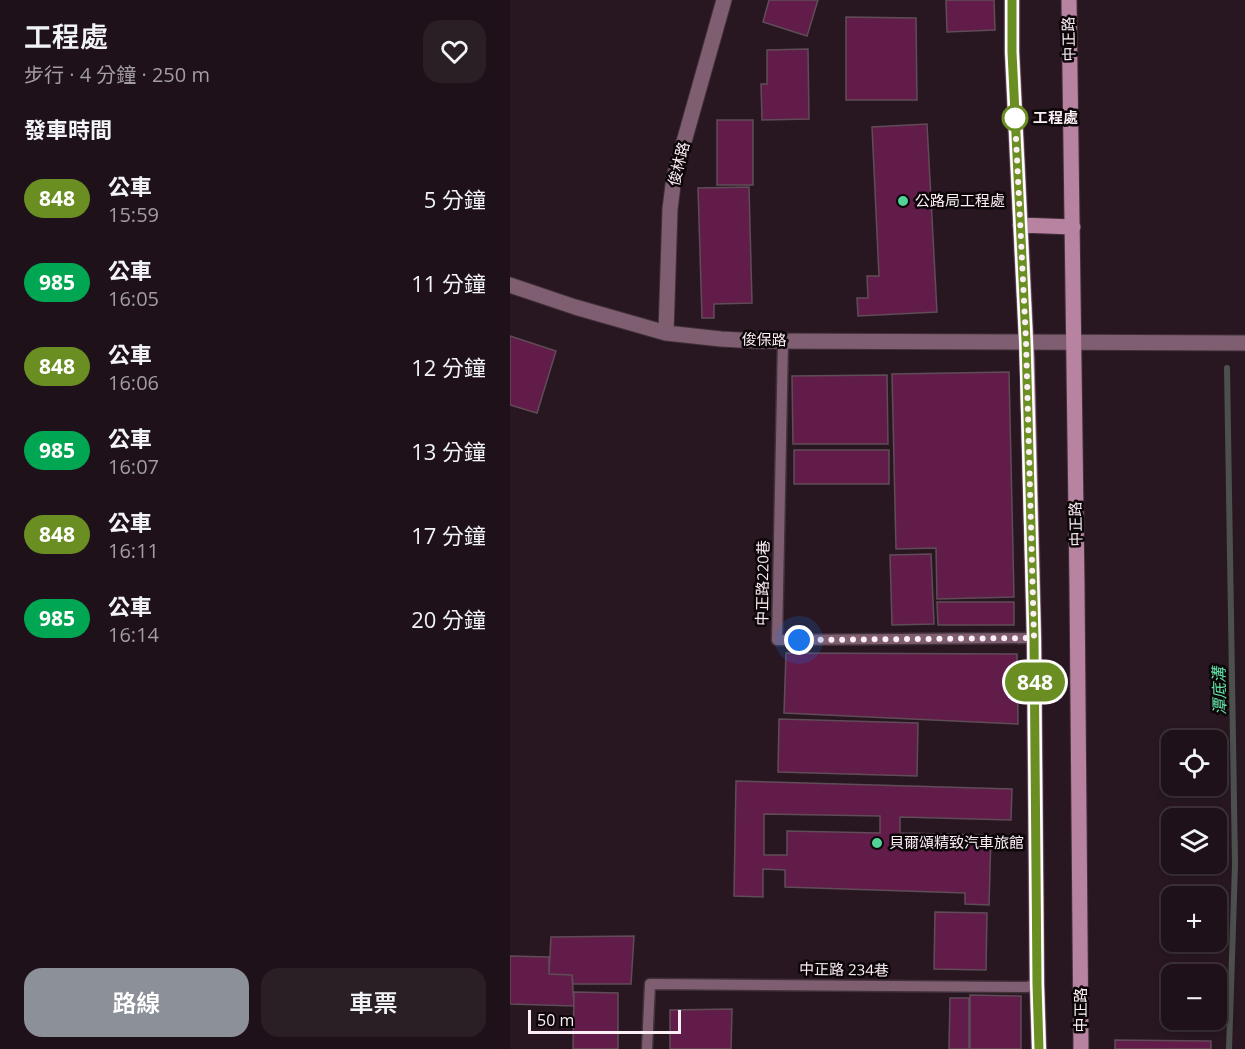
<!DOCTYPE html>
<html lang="zh-TW">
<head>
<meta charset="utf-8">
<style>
  body { margin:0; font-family:"Open Sans","Noto Sans TC",sans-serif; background:#2b1f26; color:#f1f3f6; height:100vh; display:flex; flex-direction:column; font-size:22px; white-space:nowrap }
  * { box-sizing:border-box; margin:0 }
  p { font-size:20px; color:#a19da2 }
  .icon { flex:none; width:33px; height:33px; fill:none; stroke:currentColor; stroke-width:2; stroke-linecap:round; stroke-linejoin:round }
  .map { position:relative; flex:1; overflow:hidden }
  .sheet { display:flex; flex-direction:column; background:#1e1119; width:510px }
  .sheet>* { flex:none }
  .badge { padding:0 12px; border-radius:20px; font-size:21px; line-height:39px }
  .tools { position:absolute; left:651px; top:730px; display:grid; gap:12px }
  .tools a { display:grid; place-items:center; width:66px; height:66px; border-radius:12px; background:#1e1119; box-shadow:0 3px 9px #0003,0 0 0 2px #3c3138; font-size:30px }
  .scale { position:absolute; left:18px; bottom:15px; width:153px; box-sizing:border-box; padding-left:6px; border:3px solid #fbeff5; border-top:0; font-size:16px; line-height:21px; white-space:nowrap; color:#fbeff5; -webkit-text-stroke:4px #0c0609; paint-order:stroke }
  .you { position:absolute; width:30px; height:30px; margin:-15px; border:4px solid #fff; border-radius:50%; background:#1a73e8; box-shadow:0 0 0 9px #1a73e833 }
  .map>.badge { position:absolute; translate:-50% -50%; box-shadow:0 0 0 3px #fff }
  h2 { padding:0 24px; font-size:22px; line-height:54px }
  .round { display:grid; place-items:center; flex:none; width:63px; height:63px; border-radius:18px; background:#2b1f26 }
  .summary { display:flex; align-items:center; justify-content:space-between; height:102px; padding:0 24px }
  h1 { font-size:28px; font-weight:600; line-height:45px }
  .primary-button { display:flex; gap:12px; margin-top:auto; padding:12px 24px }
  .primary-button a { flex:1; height:69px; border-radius:18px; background:#8c9099; color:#fff; font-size:24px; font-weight:600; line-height:69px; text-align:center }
  .primary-button a+a { background:#2b1f26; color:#f1f3f6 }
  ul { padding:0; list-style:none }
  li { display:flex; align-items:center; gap:18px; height:84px; padding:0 24px }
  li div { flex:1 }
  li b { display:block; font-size:22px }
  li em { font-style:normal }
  li .badge { min-width:66px; font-weight:700; text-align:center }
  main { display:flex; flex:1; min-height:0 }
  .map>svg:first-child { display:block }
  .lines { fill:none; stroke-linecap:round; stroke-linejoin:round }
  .stream { stroke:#4d514e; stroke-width:6 }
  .building { fill:#611c4a; stroke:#604c57; stroke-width:1.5; fill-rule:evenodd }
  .lane-casing { stroke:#41313a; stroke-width:13 }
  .street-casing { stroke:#41313a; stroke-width:17 }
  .secondary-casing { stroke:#41313a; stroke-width:17 }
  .lane { stroke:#7f5e71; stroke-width:10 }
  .street { stroke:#7f5e71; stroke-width:15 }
  .secondary { stroke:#b882a1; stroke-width:15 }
  .line-casing { stroke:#fff; stroke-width:14 }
  .line { stroke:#6b8e23; stroke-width:9 }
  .walk { stroke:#fbeff5; stroke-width:6; stroke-dasharray:0 10.8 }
  .stop-dot { fill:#fff; stroke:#6b8e23; stroke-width:3 }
  .poi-dot { fill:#51d397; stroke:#0c0609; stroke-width:2 }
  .labels { text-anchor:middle; stroke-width:5; stroke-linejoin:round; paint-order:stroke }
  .street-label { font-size:15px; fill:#fbeff5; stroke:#0c0609 }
  .stop-label { font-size:15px; font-weight:bold; fill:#fbeff5; stroke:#0c0609; text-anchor:start }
  .poi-label { font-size:15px; fill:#fbeff5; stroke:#0c0609; text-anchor:start }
  .water-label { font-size:16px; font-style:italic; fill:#64e4a8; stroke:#0c0609 }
</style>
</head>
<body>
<main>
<section class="sheet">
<div class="summary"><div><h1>工程處</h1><p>步行 · 4 分鐘 · 250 m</p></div><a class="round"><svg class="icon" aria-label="heart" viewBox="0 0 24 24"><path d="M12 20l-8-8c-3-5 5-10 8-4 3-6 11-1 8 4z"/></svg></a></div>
<h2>發車時間</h2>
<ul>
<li><span class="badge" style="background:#6b8e23;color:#fff">848</span><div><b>公車</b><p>15:59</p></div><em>5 分鐘</em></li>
<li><span class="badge" style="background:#00a651;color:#fff">985</span><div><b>公車</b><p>16:05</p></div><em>11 分鐘</em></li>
<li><span class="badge" style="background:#6b8e23;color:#fff">848</span><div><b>公車</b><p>16:06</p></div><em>12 分鐘</em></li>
<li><span class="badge" style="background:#00a651;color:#fff">985</span><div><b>公車</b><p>16:07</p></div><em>13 分鐘</em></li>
<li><span class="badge" style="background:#6b8e23;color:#fff">848</span><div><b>公車</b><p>16:11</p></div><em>17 分鐘</em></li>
<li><span class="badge" style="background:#00a651;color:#fff">985</span><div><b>公車</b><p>16:14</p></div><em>20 分鐘</em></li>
</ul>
<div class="primary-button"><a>路線</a><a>車票</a></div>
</section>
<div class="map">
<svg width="735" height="1049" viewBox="0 0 735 1049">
  <rect width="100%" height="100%" fill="#281721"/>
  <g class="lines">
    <!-- stream -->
    <path class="stream" d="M717,368L725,865L719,1049"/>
  </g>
  <!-- building -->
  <path class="building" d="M259,0H308L297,36L253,22Z
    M436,0H484L485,30L437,32Z
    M336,17L406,18L407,100H336Z
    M298,49L299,119L252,120L251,84H257V50Z
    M207,120H243V185H207Z
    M417,124L427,312L348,316L347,298H358L357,276H369L362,127Z
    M239,187L242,303L204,304V318H192L188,188Z
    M0,336L46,351L27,413L0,405Z
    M499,372L504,597L427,599L426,548L386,549L382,374Z
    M377,375L378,444H283L282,376Z
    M284,450H379V484H284Z
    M421,554L424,624L382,625L380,555Z
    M427,602H504V625H428Z
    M276,653L507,654L508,724L274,713Z
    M269,719L408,723L407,776L268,772Z
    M226,781L502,789L501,820L390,817V833L481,835L479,905L455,904V893L275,887V870L253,869V897L224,896ZM254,814L370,816V833L277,831V855H254Z
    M425,912L477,913L476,970L424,969Z
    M124,936L121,984H63L62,975L39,974L41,937Z
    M0,956L39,957V974L62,975L64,1006L0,1004Z
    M64,992L108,993V1049H63Z
    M460,995L511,996V1049H460Z
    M440,998H459V1049H439Z
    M222,1009L221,1049H160V1010Z
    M605,1040L701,1041V1049H605Z"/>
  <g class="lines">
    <defs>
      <path id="lane" d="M273,341L267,640L524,638
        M137,1049L140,984L517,987L527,984"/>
      <path id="street" d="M0,285L65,307L156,333L211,339L247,341L735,343
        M156,333L160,209L164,177L214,0"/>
      <path id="secondary" d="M502,0V52L517,359L524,638L527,984L529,1049
        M559,0L567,586L571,1049
        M510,225L563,227"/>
    </defs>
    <!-- lane casing -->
    <use href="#lane" class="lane-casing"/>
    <!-- street casing -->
    <use href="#street" class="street-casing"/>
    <!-- secondary casing -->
    <use href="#secondary" class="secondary-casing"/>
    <!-- lane -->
    <use href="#lane" class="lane"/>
    <!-- street -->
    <use href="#street" class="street"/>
    <!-- secondary -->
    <use href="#secondary" class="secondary"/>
  </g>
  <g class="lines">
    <defs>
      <path id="line" d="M502,0V52L516,341L524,638L527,984L529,1049"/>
    </defs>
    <!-- line casing -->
    <use href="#line" class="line-casing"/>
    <!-- line -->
    <use href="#line" class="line"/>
    <!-- walk -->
    <path class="walk" d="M289,640L524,638L516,341L505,118"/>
  </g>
  <!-- markers -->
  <circle class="stop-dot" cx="505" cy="118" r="12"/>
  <g class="poi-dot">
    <circle cx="393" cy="201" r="6"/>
    <circle cx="367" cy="843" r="6"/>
  </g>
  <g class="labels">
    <!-- street labels -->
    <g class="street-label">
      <text transform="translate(559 39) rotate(-91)" y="5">中正路</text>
      <text transform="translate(169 164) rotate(-76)" y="5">俊林路</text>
      <text transform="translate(254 340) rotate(1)" y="5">俊保路</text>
      <text transform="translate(566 524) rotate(-91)" y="5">中正路</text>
      <text transform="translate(253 583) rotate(-89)" y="5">中正路220巷</text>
      <text transform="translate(334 970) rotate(1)" y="5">中正路 234巷</text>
      <text transform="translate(571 1010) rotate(-90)" y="5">中正路</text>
    </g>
    <!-- stop labels -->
    <g class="stop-label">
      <text x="523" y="123">工程處</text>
    </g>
    <!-- poi labels -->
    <g class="poi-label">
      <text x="405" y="206">公路局工程處</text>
      <text x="379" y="848">貝爾頌精致汽車旅館</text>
    </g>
    <!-- water labels -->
    <g class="water-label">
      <text transform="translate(709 691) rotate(-91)" y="6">潭底溝</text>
    </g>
  </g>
</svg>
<div class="tools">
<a><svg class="icon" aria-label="locate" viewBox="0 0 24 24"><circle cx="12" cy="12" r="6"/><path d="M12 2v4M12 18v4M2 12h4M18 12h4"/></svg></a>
<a><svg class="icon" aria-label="layers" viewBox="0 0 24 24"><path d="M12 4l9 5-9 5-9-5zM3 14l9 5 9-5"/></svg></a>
<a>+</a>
<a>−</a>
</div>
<div class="scale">50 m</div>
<div class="you" style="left:289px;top:640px"></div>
<b class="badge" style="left:525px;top:682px;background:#6b8e23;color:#fff">848</b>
</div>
</main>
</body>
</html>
